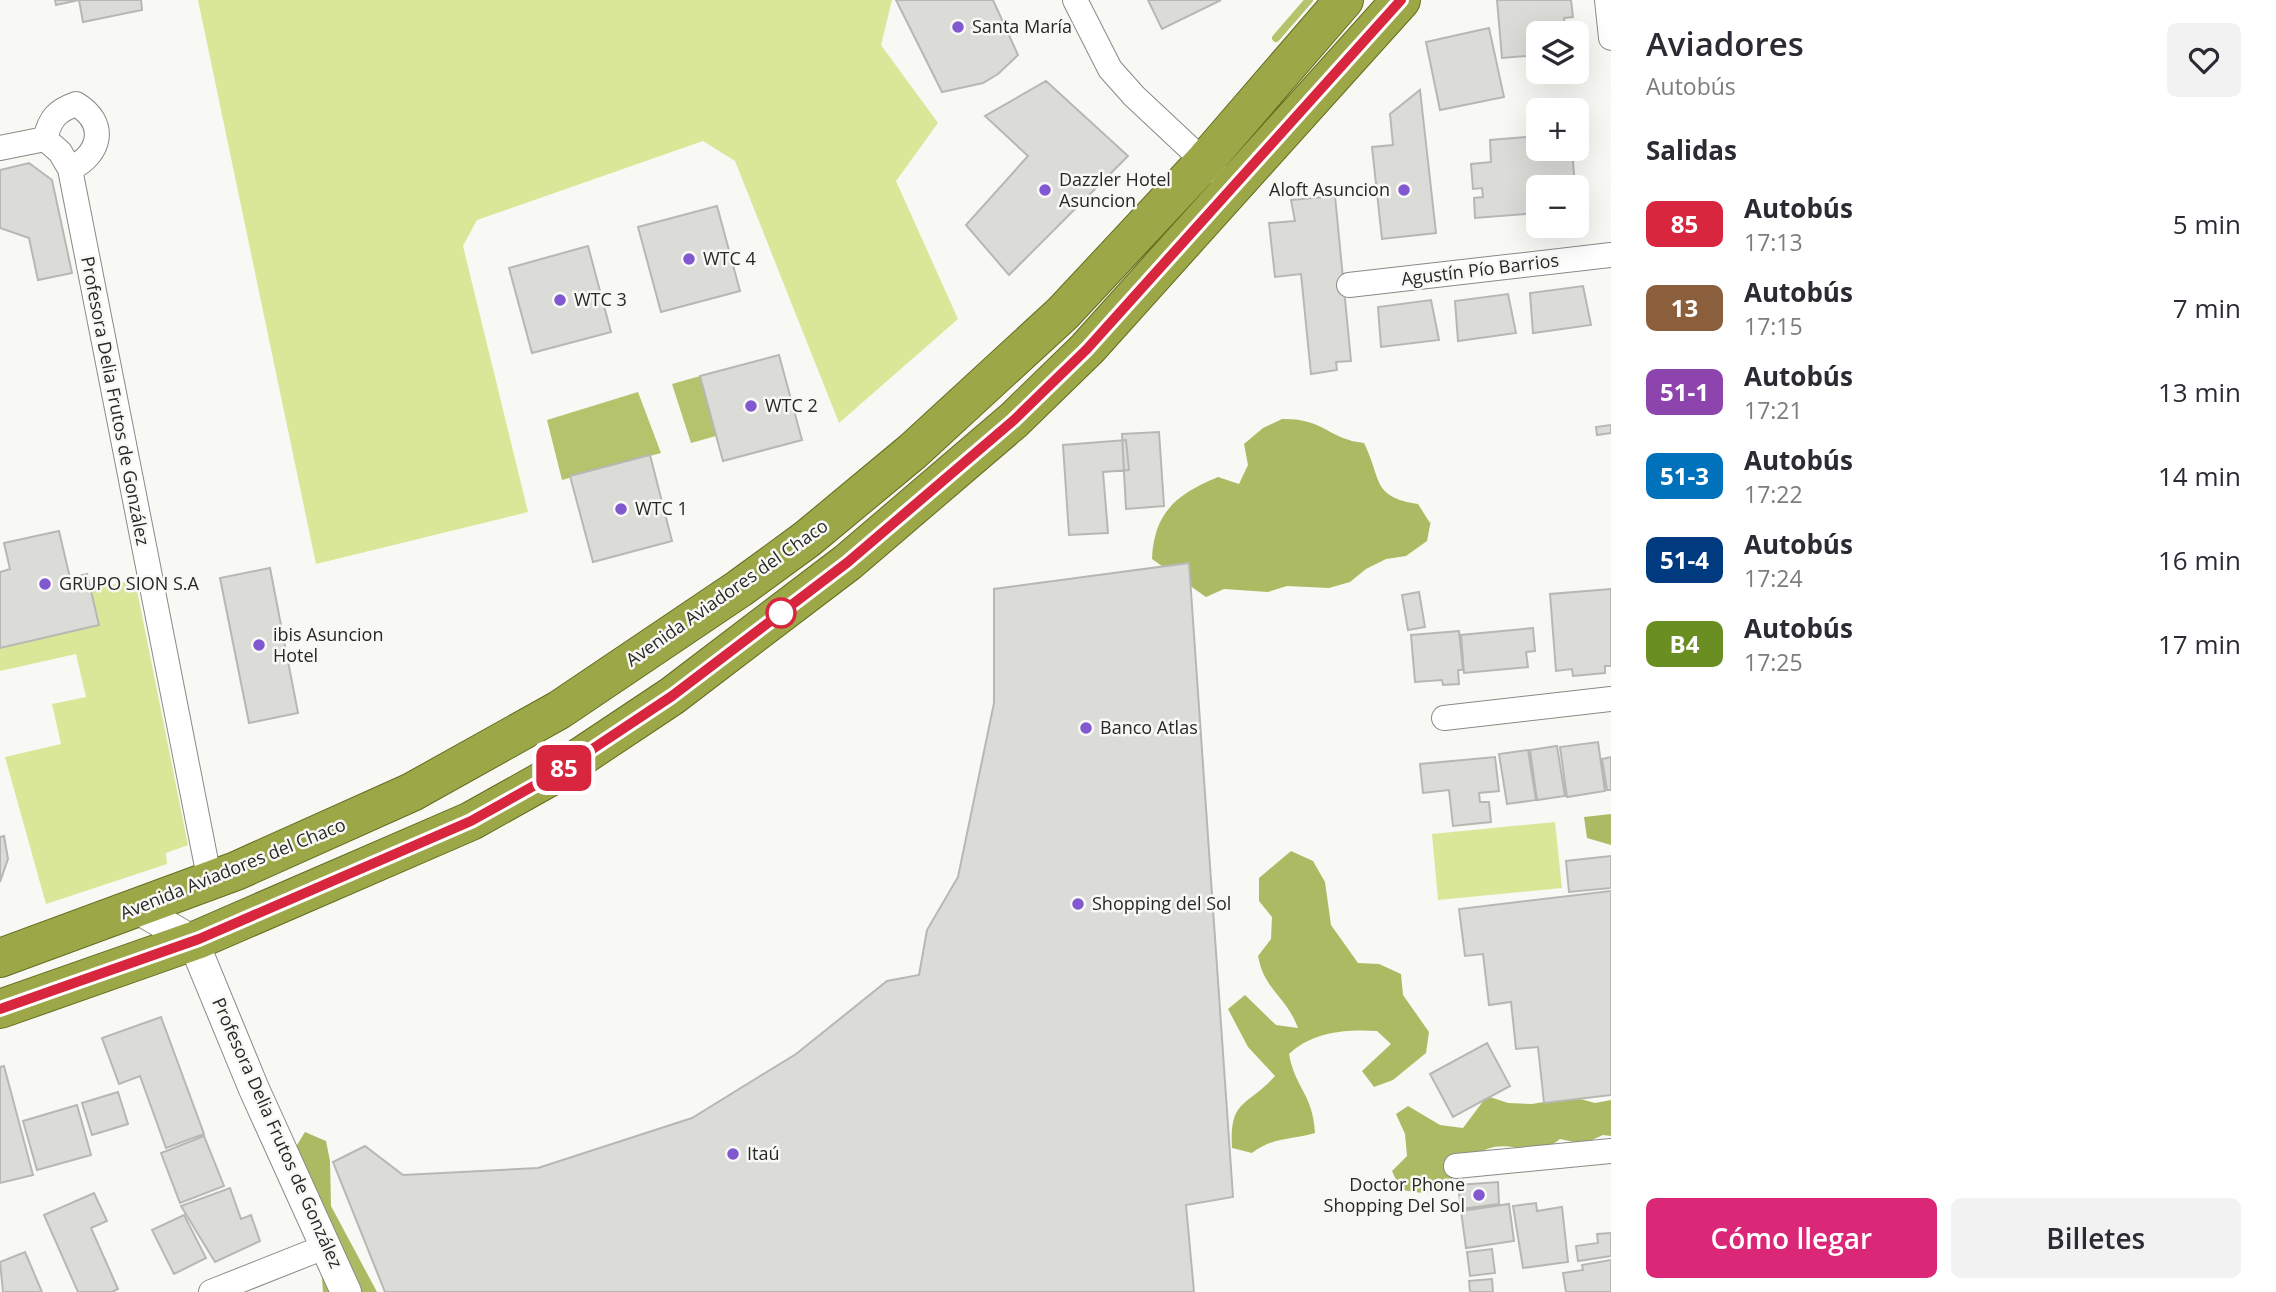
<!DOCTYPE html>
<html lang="es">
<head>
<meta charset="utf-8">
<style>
  body { margin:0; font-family:"Open Sans",sans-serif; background:#f2f2f3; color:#2b2b33; height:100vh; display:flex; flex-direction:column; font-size:26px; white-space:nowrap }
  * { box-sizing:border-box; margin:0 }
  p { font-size:23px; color:#7c7c81 }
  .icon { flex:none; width:38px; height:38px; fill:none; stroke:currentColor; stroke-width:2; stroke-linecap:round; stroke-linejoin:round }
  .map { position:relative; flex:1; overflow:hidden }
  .side { display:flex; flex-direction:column; background:#fff; width:665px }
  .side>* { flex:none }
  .badge { padding:0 14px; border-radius:10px; font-size:24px; line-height:46px }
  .controls { position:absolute; left:1526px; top:21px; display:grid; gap:14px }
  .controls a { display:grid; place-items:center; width:63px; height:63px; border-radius:10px; background:#fff; box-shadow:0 7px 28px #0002; font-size:35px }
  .map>.badge { position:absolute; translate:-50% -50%; box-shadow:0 0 0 4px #fff }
  h2 { padding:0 35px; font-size:26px; line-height:63px }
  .round { display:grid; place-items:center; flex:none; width:74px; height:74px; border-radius:10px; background:#f2f2f3 }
  .overview { display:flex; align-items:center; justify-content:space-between; height:119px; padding:0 35px }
  h1 { font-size:33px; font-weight:600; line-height:52px }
  .cta { display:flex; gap:14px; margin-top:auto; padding:14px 35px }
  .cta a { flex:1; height:80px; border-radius:10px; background:#db2777; color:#fff; font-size:28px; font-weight:600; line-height:80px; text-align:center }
  .cta a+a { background:#f2f2f3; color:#2b2b33 }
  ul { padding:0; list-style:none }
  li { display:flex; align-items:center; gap:21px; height:84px; padding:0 35px }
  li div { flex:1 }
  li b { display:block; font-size:26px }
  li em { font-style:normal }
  li .badge { min-width:77px; font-weight:700; text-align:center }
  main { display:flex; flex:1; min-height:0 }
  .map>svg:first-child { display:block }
  .green { fill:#dae799 }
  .forest { fill:#adba64 }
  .water { fill:#b6c36d }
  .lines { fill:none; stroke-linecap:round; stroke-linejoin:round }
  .stream { stroke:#b6c36d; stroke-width:8 }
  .building { fill:#dbdcd8; stroke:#b7b8b4; stroke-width:2 }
  .minor-casing { stroke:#898a86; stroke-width:26 }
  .tertiary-casing { stroke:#898a86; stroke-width:32 }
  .trunk-casing { stroke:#636d1e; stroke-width:40 }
  .minor { stroke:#fff; stroke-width:24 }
  .tertiary { stroke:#fff; stroke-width:30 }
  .trunk { stroke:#9ca747; stroke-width:38 }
  .line-casing { stroke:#fff; stroke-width:16 }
  .line { stroke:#d7263d; stroke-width:10 }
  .poi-dot { fill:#8258d1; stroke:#f8f8f5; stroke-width:2.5 }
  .stop-dot { fill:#fff; stroke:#d7263d; stroke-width:3.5 }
  .labels { text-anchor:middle; stroke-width:5; stroke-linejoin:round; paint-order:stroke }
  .poi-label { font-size:18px; fill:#282927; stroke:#f8f8f5; text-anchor:start }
  .street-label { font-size:18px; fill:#282927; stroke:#f8f8f5 }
</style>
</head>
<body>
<main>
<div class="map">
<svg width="1611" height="1292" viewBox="0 0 1611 1292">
  <rect width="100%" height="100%" fill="#f8f8f5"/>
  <!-- green -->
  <path class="green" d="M198,0H892L881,45L938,123L896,181L958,319L839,423L735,161L703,141L477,220L463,246L528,512L316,564Z
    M135,580L188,845L166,853L167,864L46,904L5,757L61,744L52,704L86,697L76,654L0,671V648L99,625L91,589Z
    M1555,822L1562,888L1438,900L1432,834Z"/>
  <!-- forest -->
  <path class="forest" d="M1282,419C1324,418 1328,439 1364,443C1382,479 1371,497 1418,504L1430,523L1431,520L1427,541L1406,556L1386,559L1366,569L1350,582L1329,588L1287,586L1268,592L1224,589L1206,597L1152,559C1154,512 1177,494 1218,477L1239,484L1248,465L1244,444L1263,428Z
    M1611,814V845L1587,838L1584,817Z
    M1291,851L1313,861L1325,882L1331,925L1358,963L1379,964L1401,974L1403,995L1429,1032L1426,1053L1393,1080L1374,1087L1362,1071L1391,1044L1377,1031C1346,1029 1312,1032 1289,1054C1295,1088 1313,1094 1315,1133C1290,1140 1273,1137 1252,1153L1232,1148C1229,1099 1247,1107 1275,1076L1248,1047L1228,1009L1245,995L1276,1025L1298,1028C1286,996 1264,990 1258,956L1271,939L1272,917L1259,901V878Z
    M1487,1096L1508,1103L1532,1104L1573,1097L1595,1103L1611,1100V1136L1603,1135L1583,1144L1560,1139C1534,1161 1514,1139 1487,1149C1445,1165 1459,1205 1400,1189L1392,1171L1407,1156L1405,1134L1396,1114L1408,1106L1440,1125L1463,1128Z
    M305,1132L326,1141L330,1161L331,1206L377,1292H323L320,1253L294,1150Z"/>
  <!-- water -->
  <path class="water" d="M700,376L716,436L691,443L672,384Z
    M638,392L661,453L562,480L547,420Z"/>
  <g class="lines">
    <!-- stream -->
    <path class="stream" d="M1276,38L1309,0"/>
  </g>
  <!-- building -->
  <path class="building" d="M55,0H141L142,10L83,22L79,0L56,5Z
    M896,0H993L1018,55L998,74L983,83L942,92Z
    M1148,0H1221L1162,29Z
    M1497,0H1571L1573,17L1564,18L1565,33H1538V55L1502,58Z
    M1489,28L1504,97L1440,110L1426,42Z
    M1046,81L1128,156L1009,275L966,225L1028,156L985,116Z
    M1420,90L1436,233L1382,239L1372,147L1393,145L1390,114Z
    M1538,136V149H1572L1575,187H1538V213L1475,218L1474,198L1483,197L1482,188L1473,189L1471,164L1491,162L1490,140Z
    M29,163L52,180L72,273L38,280L29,238L0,228V170Z
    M1335,196L1351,361L1336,362L1337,370L1311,374L1301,274L1275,277L1269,223L1295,221L1291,200Z
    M717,206L740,291L661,312L638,227Z
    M588,246L611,332L532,353L509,268Z
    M1583,286L1591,325L1533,333L1530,293Z
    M1508,294L1516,333L1458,341L1455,301Z
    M1431,300L1439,340L1381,347L1378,307Z
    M779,355L802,440L723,461L700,376Z
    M1611,425V433L1597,435L1596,427Z
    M1159,432L1164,506L1126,509L1122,434Z
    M1126,440L1129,470L1103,472L1108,533L1069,535L1063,445Z
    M650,455L672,541L593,562L570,476Z
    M59,531L70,578L87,574L99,625L0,648V572L10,569L4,543Z
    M1189,563L1233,1197L1186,1205L1194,1292H385L333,1162L365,1146L403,1175L538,1168L692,1118L796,1054L887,981L919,975L927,930L958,877L994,703V589Z
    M270,568L298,713L249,723L220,578Z
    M1611,589V666H1605V673L1573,676L1572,669L1556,671L1550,594Z
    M1419,592L1425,627L1408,630L1402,595Z
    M1533,628L1535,651L1526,652L1528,667L1464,673L1461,635Z
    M1459,631L1463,670H1458L1459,684L1443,685L1442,680L1415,682L1411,635Z
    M1598,742L1605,791L1567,797L1560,747Z
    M1557,746L1565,796L1537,800L1530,750Z
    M1528,750L1536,800L1507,804L1499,754Z
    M1495,757L1499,791L1479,793L1480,802H1489L1491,822L1453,826L1449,790L1423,793L1420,764Z
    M1611,757V790H1607L1602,759Z
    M4,836L8,859L0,882V837Z
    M1611,856V888L1569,892L1566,861Z
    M1611,891V1095L1544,1103L1538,1047L1516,1049L1511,1002L1489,1005L1483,954L1465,956L1459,909Z
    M161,1017L204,1134L166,1148L140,1076L119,1084L102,1038Z
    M1487,1043L1510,1086L1453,1117L1430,1074Z
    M4,1066L33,1175L0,1183V1067Z
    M118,1092L128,1124L92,1135L82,1103Z
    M77,1105L91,1155L37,1170L23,1121Z
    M204,1136L224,1186L180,1203L161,1153Z
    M1498,1182L1499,1204L1461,1209L1458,1185Z
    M230,1188L241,1219L251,1215L260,1241L215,1262L181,1206Z
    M94,1193L107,1221L91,1228L118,1289L112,1292H78L44,1215Z
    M1536,1203L1537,1211L1562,1207L1568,1262L1523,1268L1513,1206Z
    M1509,1204L1514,1241L1466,1248L1461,1211Z
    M184,1215L206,1258L174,1274L152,1230Z
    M1611,1233V1256L1578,1261L1576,1246L1598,1243L1597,1234Z
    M1492,1249L1495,1273L1470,1276L1467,1252Z
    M25,1252L42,1292H3L0,1262Z
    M1611,1260V1292H1566L1563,1273L1583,1270L1582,1265Z
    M1492,1279L1493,1292H1470L1469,1281Z"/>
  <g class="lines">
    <defs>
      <path id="minor" d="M1075,0L1110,69L1134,96L1214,171
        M1607,0L1611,38
        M45,139C50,119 56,111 76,104C108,123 101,154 70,169
        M0,148L45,139L60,152L70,169L210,882
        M1349,285L1611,255
        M1444,718L1611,699
        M1456,1166L1611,1151
        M211,1292L327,1246"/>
      <path id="tertiary" d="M138,909L193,941L254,1089L346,1292"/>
      <path id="trunk" d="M0,958L236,871L412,792L559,710L740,588L807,539L913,451L1063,313L1205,161L1344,0
        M0,1009L199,939L471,821L555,774L672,696L848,562L1014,420L1087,349L1401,0"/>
    </defs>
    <!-- minor casing -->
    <use href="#minor" class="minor-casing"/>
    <!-- tertiary casing -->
    <use href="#tertiary" class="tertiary-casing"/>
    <!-- trunk casing -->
    <use href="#trunk" class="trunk-casing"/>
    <!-- minor -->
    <use href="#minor" class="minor"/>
    <!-- tertiary -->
    <use href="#tertiary" class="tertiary"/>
    <!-- trunk -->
    <use href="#trunk" class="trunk"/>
  </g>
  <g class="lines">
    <defs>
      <path id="line" d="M0,1009L199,939L471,821L555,774L672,696L848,562L1014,420L1087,349L1401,0"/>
    </defs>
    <!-- line casing -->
    <use href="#line" class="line-casing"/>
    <!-- line -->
    <use href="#line" class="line"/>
  </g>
  <!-- markers -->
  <g class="poi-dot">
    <circle cx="958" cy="27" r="7"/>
    <circle cx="1045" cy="190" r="7"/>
    <circle cx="1404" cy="190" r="7"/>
    <circle cx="689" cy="259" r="7"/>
    <circle cx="560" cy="300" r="7"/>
    <circle cx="751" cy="406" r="7"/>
    <circle cx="621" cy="509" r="7"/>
    <circle cx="45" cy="584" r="7"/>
    <circle cx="259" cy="645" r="7"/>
    <circle cx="1086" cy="728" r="7"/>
    <circle cx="1078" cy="904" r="7"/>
    <circle cx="733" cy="1154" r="7"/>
    <circle cx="1479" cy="1195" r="7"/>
  </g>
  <circle class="stop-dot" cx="781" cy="613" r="14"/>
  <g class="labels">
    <!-- poi labels -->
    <g class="poi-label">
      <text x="972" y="33">Santa María</text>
      <text x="1059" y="186">Dazzler Hotel<tspan x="1059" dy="21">Asuncion</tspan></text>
      <text x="1390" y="196" text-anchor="end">Aloft Asuncion</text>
      <text x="703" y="265">WTC 4</text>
      <text x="574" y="306">WTC 3</text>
      <text x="765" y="412">WTC 2</text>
      <text x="635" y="515">WTC 1</text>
      <text x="59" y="590">GRUPO SION S.A</text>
      <text x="273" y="641">ibis Asuncion<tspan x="273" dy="21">Hotel</tspan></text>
      <text x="1100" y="734">Banco Atlas</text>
      <text x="1092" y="910">Shopping del Sol</text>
      <text x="747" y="1160">Itaú</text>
      <text x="1465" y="1191" text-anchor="end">Doctor Phone<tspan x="1465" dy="21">Shopping Del Sol</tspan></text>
    </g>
    <!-- street labels -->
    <g class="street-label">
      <text transform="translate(1480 270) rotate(-7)" y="6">Agustín Pío Barrios</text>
      <text transform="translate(115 401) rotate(79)" y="6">Profesora Delia Frutos de González</text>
      <text transform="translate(727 593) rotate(-35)" y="6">Avenida Aviadores del Chaco</text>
      <text transform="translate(233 869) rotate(-22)" y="6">Avenida Aviadores del Chaco</text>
      <text transform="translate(277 1133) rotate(66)" y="6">Profesora Delia Frutos de González</text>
    </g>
  </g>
</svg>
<div class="controls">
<a><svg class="icon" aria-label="layers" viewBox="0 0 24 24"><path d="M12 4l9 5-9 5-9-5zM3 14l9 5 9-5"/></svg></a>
<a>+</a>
<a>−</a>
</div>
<b class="badge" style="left:564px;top:768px;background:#d7263d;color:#fff">85</b>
</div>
<section class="side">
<div class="overview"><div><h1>Aviadores</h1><p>Autobús</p></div><a class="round"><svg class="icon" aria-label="heart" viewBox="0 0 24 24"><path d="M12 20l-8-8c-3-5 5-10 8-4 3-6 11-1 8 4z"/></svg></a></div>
<h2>Salidas</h2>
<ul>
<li><span class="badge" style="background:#d7263d;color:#fff">85</span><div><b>Autobús</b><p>17:13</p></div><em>5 min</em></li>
<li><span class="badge" style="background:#8b5e3c;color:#fff">13</span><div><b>Autobús</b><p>17:15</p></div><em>7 min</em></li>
<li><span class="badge" style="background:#8e44ad;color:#fff">51-1</span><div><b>Autobús</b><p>17:21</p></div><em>13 min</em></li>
<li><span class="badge" style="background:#0072bc;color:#fff">51-3</span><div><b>Autobús</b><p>17:22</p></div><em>14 min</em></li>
<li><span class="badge" style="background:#003b80;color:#fff">51-4</span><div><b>Autobús</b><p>17:24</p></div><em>16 min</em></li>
<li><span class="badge" style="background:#6b8e23;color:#fff">B4</span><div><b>Autobús</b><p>17:25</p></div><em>17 min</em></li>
</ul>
<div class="cta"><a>Cómo llegar</a><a>Billetes</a></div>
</section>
</main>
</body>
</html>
